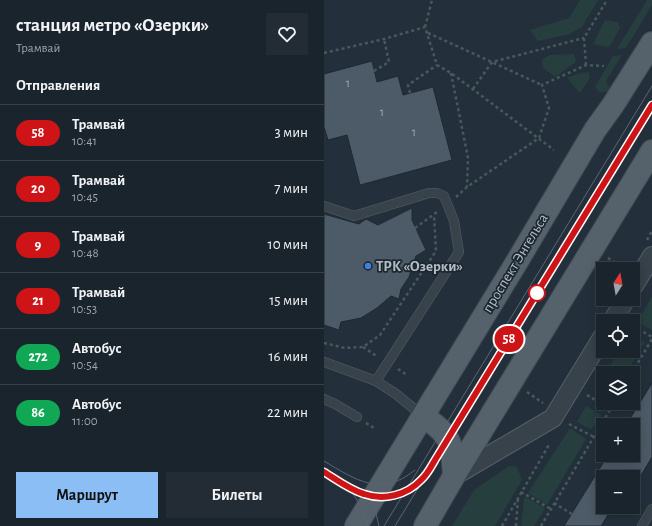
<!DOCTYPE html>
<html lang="ru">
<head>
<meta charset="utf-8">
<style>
  body { margin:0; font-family:"Alegreya Sans",sans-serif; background:#232c34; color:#f1f3f6; height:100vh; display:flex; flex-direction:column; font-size:15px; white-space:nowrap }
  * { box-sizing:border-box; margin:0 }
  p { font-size:13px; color:#9fa4a9 }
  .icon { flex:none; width:22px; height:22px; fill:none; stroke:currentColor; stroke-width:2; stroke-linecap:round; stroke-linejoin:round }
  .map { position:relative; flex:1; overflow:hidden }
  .details { display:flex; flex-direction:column; background:#1a242c; width:324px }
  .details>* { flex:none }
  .badge { padding:0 8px; border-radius:13px; font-size:14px; line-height:26px }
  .needle { width:26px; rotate:11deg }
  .tools { position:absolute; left:272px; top:262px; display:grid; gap:8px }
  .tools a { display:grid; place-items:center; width:44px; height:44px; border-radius:0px; background:#1a242c; box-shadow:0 2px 10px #0003,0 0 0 1px #384148; font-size:20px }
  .map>.badge { position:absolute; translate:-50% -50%; box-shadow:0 0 0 2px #fff }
  h2 { padding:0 16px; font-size:15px; line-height:36px }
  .round { display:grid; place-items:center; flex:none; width:42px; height:42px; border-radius:0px; background:#232c34 }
  .head { display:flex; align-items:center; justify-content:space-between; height:68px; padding:0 16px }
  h1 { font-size:19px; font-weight:600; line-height:30px }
  .button { display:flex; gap:8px; margin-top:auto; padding:8px 16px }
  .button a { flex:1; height:46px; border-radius:0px; background:#8abef4; color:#111; font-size:16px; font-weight:600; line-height:46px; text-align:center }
  .button a+a { background:#232c34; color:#f1f3f6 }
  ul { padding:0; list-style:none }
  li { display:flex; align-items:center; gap:12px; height:56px; padding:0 16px; border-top:1px solid #384148 }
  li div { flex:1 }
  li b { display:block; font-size:15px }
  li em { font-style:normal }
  li .badge { min-width:44px; font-weight:700; text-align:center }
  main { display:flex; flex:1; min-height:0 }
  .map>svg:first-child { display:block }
  .green { fill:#263e3d }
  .building { fill:#4c5b67; stroke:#1e2932 }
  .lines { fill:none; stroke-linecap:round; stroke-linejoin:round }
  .lane-casing { stroke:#556069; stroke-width:10 }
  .street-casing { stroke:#556069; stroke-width:20 }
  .primary-casing { stroke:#404b54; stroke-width:24 }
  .path { stroke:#455a5b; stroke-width:2.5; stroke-dasharray:3 3; stroke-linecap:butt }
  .lane { stroke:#37424b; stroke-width:9 }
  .street { stroke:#37424b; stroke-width:18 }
  .primary { stroke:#55616b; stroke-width:22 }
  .tram { stroke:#596672; stroke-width:1 }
  .line-casing { stroke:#fff; stroke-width:9 }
  .line { stroke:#ce1417; stroke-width:6 }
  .shop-dot { fill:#3f7fe0; stroke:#1c2730; stroke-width:1.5 }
  .stop-dot { fill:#fff; stroke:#ce1417; stroke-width:2 }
  .labels { text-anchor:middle; stroke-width:3.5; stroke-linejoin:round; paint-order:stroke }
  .number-label { font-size:13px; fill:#99a4af }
  .street-label { font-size:15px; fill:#b3bdc7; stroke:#1c2730 }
  .poi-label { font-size:15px; font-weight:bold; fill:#b3bdc7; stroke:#1c2730; text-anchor:start }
</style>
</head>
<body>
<main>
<section class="details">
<div class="head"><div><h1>станция метро «Озерки»</h1><p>Трамвай</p></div><a class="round"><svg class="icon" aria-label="heart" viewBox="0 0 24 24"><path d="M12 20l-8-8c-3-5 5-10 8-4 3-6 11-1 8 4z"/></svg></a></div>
<h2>Отправления</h2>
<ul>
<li><span class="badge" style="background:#ce1417;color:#fff">58</span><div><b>Трамвай</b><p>10:41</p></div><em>3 мин</em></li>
<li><span class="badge" style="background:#ce1417;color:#fff">20</span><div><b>Трамвай</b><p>10:45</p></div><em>7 мин</em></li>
<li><span class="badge" style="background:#ce1417;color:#fff">9</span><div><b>Трамвай</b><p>10:48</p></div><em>10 мин</em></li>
<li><span class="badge" style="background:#ce1417;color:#fff">21</span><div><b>Трамвай</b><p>10:53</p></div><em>15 мин</em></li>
<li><span class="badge" style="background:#10a855;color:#fff">272</span><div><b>Автобус</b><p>10:54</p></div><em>16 мин</em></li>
<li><span class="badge" style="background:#10a855;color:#fff">86</span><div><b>Автобус</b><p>11:00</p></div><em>22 мин</em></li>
</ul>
<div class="button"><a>Маршрут</a><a>Билеты</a></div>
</section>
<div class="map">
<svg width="328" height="526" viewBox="0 0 328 526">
  <rect width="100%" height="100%" fill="#23303b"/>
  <!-- green -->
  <path class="green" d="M256,0H274L258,27L246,34L214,41L206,30L245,18Z
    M323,0H328V5L302,48L293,49Z
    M281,20L294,22L296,28L286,46L282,47L269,44Z
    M250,54L252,62L231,77L219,68L218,60L225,55Z
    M298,55L282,81L287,90L276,93L271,87L289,56Z
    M265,72L266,78L256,93L243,78L253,74Z
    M328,297V330L313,322Z
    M309,335L321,342L302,373H282L295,351H309Z
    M262,406L277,415L267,430L253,422Z
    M246,428L262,439L223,505L204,493Z
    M185,466L193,467L198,480L171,526H128L150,490Z
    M202,497L221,508L210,526H197L200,499Z"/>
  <!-- building -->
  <path class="building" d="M48,61L53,82L74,76L79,95L109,87L128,160L36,185L23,135L4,140L0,127V74Z
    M88,208V220L102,250L92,256L85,277L77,289L75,299L67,296L53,308L37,318L17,322L15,330L0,325V214L35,224L42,219L54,225Z
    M328,383V457L316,477H279V507H289L277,526H240L284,455H309V425H302Z"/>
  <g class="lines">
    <defs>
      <path id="lane" d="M0,206L30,216L105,193H113L120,196L130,221L135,252L52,381
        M0,362L52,381L72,394L99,416
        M0,399L11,404L33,417
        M318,526L328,509"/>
      <path id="street" d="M309,287L328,256
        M288,321L302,299
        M130,476L229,418L279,336"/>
      <path id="primary" d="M99,416C128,436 128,442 130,476
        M32,526L194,260L271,130L289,105L328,43
        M101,526L130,476L328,151"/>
    </defs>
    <!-- lane casing -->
    <use href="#lane" class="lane-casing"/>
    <!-- street casing -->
    <use href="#street" class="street-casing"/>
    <!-- primary casing -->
    <use href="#primary" class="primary-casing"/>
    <!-- path -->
    <path class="path" d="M101,27L108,0
      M104,33L218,85
      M0,53L60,39L101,27L113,65L127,73L230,150
      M262,65L260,38L283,0
      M50,71L65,62L60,39
      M127,73L144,158L143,187
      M149,89L168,62L260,38
      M86,93L84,85L113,65
      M132,197L143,187L215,138L225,108L218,85L262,65L280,66
      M91,228L113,212
      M323,240L328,231
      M284,258L302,269
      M309,326L328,337
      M0,343L21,348L39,347L56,335L112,251L110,215
      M39,347L54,357
      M74,369L83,375
      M308,373L328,339
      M203,392L219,403
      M263,395L286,409
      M42,423L50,428
      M245,424L270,437
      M197,492L227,509
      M230,503L248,514
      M178,526L226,443
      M192,526L194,499
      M217,526L290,403"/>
    <!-- lane -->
    <use href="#lane" class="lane"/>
    <!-- street -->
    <use href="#street" class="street"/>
    <!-- primary -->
    <use href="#primary" class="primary"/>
    <!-- tram -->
    <path class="tram" d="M0,461C32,480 57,498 91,470
      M0,472C26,488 51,507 83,491
      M25,489C35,501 40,511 44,526
      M42,492L51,509L55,526
      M60,526L328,86
      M71,526L328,105"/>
  </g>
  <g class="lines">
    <defs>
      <path id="line" d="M0,472C13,480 26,490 40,494C60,501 83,495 97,480C103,475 107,467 111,460L328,105"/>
    </defs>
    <!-- line casing -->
    <use href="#line" class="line-casing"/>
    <!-- line -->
    <use href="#line" class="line"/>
  </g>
  <!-- markers -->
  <circle class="shop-dot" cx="44" cy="266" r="4"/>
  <circle class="stop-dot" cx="213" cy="293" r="8"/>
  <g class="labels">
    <!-- number labels -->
    <g class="number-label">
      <text x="24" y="87">1</text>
      <text x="58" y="116">1</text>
      <text x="90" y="136">1</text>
    </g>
    <!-- street labels -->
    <g class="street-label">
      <text transform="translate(191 263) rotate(-59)" y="5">проспект Энгельса</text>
    </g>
    <!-- poi labels -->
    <g class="poi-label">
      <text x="52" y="271">ТРК «Озерки»</text>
    </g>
  </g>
</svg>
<div class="tools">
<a><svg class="needle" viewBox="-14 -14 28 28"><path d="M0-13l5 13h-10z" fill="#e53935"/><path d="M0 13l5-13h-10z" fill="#9fa4a9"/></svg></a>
<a><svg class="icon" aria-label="locate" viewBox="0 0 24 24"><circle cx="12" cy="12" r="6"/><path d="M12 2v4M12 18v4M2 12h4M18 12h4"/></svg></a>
<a><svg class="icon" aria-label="layers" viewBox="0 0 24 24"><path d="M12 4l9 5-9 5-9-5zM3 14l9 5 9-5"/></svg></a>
<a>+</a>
<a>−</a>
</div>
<b class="badge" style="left:185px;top:339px;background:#ce1417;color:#fff">58</b>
</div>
</main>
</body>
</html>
